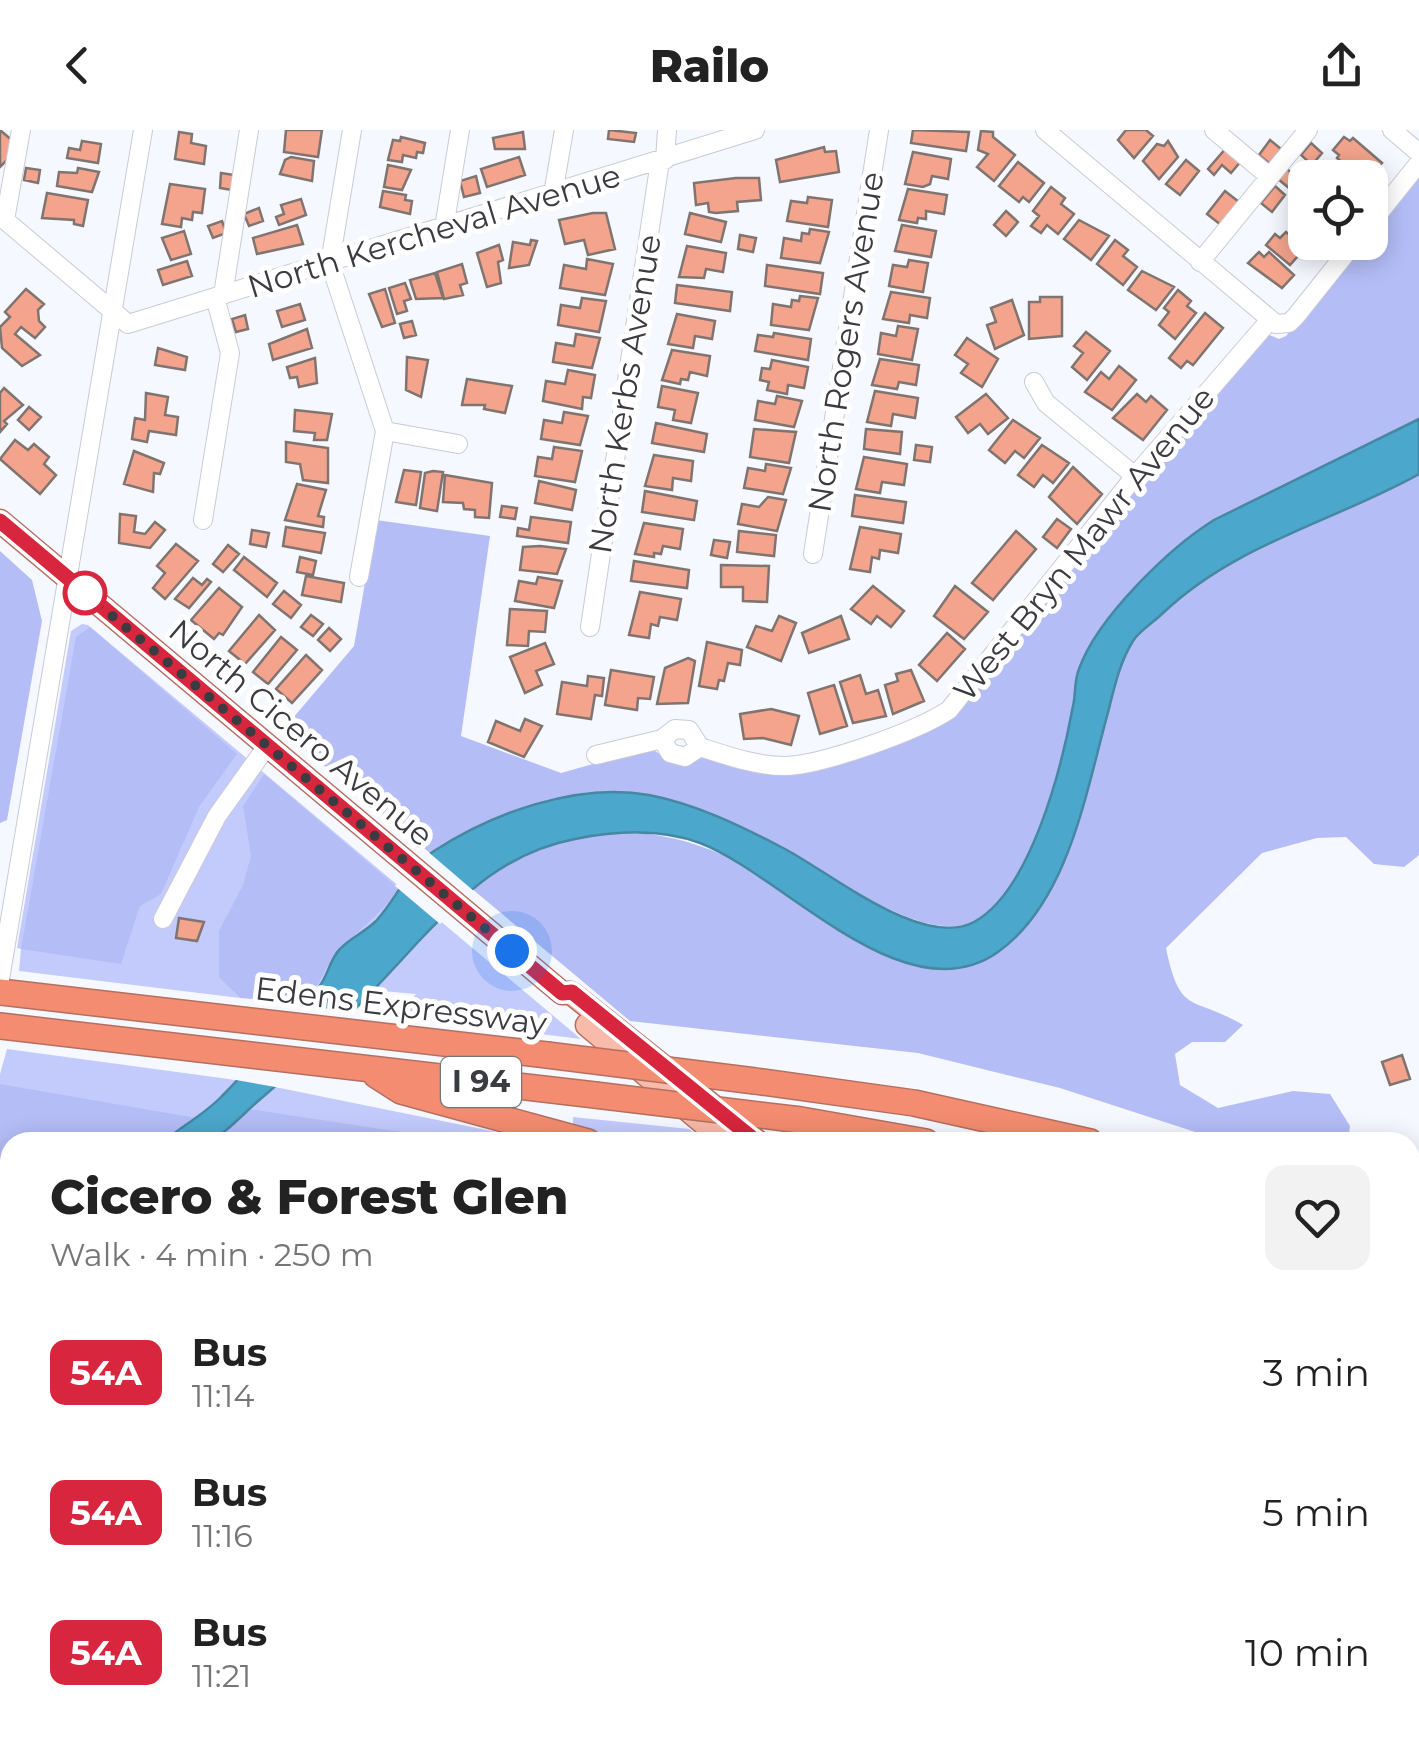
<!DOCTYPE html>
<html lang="en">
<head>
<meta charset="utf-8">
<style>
  body { margin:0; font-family:Montserrat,sans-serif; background:#f2f2f2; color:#222; height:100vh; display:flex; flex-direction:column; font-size:38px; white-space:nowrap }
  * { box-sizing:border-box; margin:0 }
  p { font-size:32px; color:#767676 }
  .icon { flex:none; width:55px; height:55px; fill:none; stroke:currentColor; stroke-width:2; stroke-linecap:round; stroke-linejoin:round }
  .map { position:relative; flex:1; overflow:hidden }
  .details { position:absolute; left:0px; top:1002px; width:1420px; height:612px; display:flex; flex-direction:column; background:#fff; border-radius:30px 30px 0 0; box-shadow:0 5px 25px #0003 }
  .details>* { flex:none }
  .badge { padding:0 20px; border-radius:15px; font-size:35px; line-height:65px }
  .controls { position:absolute; left:1288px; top:30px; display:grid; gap:20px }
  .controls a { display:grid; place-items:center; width:100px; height:100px; border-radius:20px; background:#fff; box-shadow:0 5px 25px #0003; font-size:50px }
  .you { position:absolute; width:50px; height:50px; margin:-25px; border:8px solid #fff; border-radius:50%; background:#1a73e8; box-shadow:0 0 0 15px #1a73e833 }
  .map>.badge { position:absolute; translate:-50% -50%; box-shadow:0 0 0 5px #fff }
  .round { display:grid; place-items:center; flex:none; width:105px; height:105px; border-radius:20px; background:#f2f2f2 }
  .overview { display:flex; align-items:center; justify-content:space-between; height:170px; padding:0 50px }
  h1 { font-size:48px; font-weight:800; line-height:75px }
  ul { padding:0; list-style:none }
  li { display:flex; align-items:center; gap:30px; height:140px; padding:0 50px }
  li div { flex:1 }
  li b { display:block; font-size:38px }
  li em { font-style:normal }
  li .badge { min-width:110px; font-weight:700; text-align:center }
  header { display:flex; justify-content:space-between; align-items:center; height:130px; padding:0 50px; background:#fff; font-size:45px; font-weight:800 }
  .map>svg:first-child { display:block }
  .green { fill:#c3cbfd }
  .forest { fill:#b4bdf6 }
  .water { fill:#4ba7cb; stroke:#4687a2; stroke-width:2.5 }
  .pier { fill:#f6f8ff }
  .building { fill:#f4a48c; stroke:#807470; stroke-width:2.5 }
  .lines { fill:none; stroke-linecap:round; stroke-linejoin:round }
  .minor-casing { stroke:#c8cad6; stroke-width:20 }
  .major-casing { stroke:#b37060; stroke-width:25 }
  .highway-casing { stroke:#b37060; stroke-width:28 }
  .minor { stroke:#fff; stroke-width:18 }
  .major { stroke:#f8baa9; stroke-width:22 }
  .highway { stroke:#f38c70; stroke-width:25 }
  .highway-bridge-casing { stroke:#b37060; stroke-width:28; stroke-linecap:butt }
  .highway-bridge { stroke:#f38c70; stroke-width:25 }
  .line-casing { stroke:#fff; stroke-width:22 }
  .line { stroke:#d7263d; stroke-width:15 }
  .walk { stroke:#3b3c41; stroke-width:10; stroke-dasharray:0 18 }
  .stop-dot { fill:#fff; stroke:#d7263d; stroke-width:5 }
  .labels { text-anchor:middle; stroke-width:10; stroke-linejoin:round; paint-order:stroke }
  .shield { fill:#fff; stroke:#76767a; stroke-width:2.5 }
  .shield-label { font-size:30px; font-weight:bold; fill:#3b3c41 }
  .street-label { font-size:32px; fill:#3b3c41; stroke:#fff }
</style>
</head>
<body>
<header><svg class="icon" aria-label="back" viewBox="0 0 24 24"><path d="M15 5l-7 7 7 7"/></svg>Railo<svg class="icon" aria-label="share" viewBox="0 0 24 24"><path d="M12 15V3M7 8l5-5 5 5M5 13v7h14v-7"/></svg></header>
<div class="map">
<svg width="1419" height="1614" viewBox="0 0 1419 1614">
  <rect width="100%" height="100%" fill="#f6f8ff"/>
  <!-- green -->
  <path class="green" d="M82,494L88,495L581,909L395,886L416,864L220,847L240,868L19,841L21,819L17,818L71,501Z
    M7,919L236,950L214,973L249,980L275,957L545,1012H428L420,1005L388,1012H10V1409L0,1373V944Z
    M573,987L689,999L706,1012H610L573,997Z
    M1410,1253L1419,1262V1541L1410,1534Z"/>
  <!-- forest -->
  <path class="forest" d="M1419,45V289L1214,390C1168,418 1098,487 1079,538C1075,550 1076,564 1073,575C1064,626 1025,779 969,794C938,802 909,788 882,776C847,760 818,737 785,719C645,644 567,649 430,723L282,601L354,516L376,390L490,406L461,606L561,643L650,618L676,634L707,627L765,642L904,610L942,595L1262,202L1279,209L1286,206L1363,113L1370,112V104Z
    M1419,344V725L1404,737L1374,734L1346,707L1317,708L1262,723L1166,818C1180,887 1193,865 1243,895L1225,912H1192L1175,924L1180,955L1218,978L1293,961L1330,964L1350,996L1348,1012H1226L1060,958L918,923L630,891L471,758C569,681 678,688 779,756C827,789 870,828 930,839C946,842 973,830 989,826C1005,821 1018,804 1027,791C1069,733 1086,663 1105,595C1111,574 1115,550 1123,530C1132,509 1146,499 1162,484C1236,413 1332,393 1419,344Z
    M0,421L32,450L42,491L7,690L0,693Z
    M90,497L237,624L199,677L161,764L140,776L121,834L21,819L76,507Z
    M264,644L399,759C380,785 363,796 341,818C326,833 320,856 305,873L240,868L219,847V801L243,755L251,726L243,676Z
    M0,954L196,988L163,1012H10V1384L0,1351Z
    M249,979L420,1005L428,1012H208Z
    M1410,1355H1419V1444L1410,1442Z
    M0,1498L10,1534V1605H30L32,1614H0Z
    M97,1605H202L175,1614H85Z"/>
  <!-- water -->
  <path class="water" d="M1419,289V344C1333,392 1237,413 1163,483C1154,492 1140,500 1133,511C1118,535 1113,564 1106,590C1085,667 1067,773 998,822C905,888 782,744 700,713C662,698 614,701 575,709C507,722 464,763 418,812C368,867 314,924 257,972C244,983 221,1009 205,1012C193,1015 176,1012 163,1012C182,996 205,984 222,966C256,932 287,894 318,858C328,847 329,830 340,819C350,808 365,802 376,791C396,770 408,737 434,721C493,683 577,652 649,665C696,674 741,696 783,718C827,740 922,820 974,792C1031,761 1062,636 1073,576C1076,564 1074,550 1079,539C1097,488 1169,418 1214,390Z"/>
  <!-- pier -->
  <path class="pier" d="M426,720L475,762L440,794L395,756Z
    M297,875L357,882L281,958L230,949Z"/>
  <!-- building -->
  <path class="building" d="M0,0L13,11L11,26L0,37Z
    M286,0H322L318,27L284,22Z
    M609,0L636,3L634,12L608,9Z
    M913,0L969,2L966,21L911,13Z
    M1126,0H1146L1153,6L1134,28L1118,10Z
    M981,1L993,2V7L1015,25L994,51L977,37L988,24L978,20Z
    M179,2L192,4L191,13L206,16L204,34L175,29Z
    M523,2L525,19H495L493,8Z
    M401,7L425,13L423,23L417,22L416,28L403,25L402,32L388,30L393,10L400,11Z
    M1344,7L1350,11L1353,8L1382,33L1370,47L1362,41L1358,46L1337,28L1339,25L1333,20Z
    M1270,10L1281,19L1270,34L1259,25Z
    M82,11L101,14L98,33L67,28L69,18L80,20Z
    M1168,11L1178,27L1159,49L1143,31L1157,14L1164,16Z
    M1311,13L1322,23L1312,35L1301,25Z
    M824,17L825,22L836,21L839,42L780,52L776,30Z
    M1227,17L1242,30L1231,43L1222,35L1214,45L1208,39Z
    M913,22L951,29L948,49L932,46L930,54L923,57L905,54Z
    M291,27L314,31L312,51L280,44L285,30Z
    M519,27L525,45L487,57L481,39Z
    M1186,30L1199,41L1180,65L1166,54Z
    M1018,32L1044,53L1029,72L1023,67L1019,72L999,56Z
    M388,35L411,40L402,60L384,57Z
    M26,38L40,40L38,53L24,50Z
    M78,38L99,42L92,62L57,56L59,42L77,43Z
    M1287,39L1298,49L1289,58L1278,49Z
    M221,43L234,45L232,60L220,58Z
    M476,46L480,63L464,67L460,51Z
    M736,48H759L761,70L737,72L738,81L716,83L709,82L708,73L696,75L694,53Z
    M170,54L205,59L202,83L193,82L192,90L182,88L181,97L162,94Z
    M1275,56L1285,65L1272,82L1261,73Z
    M1051,57L1065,68L1061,74L1074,84L1058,104L1047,95L1041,103L1031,96L1039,86L1033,81Z
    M908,59L947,65L944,84L926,81V89L918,88L917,93L899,90Z
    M383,61L406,65L405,70L412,71L410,84L380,77Z
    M1225,61L1239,72L1221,95L1207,84Z
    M47,63L88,70L83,96L74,94V90L42,88Z
    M808,67L832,70L828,97L787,91L791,71L807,73Z
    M301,69L306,85L279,95L276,87L284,84L281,75Z
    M259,78L263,91L249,96L244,84Z
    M1006,81L1018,92L1006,106L994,95Z
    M593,83H606L615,119L588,125L584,110L565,114L559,90Z
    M690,83L726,92L721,112L685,104Z
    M1303,83L1305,112H1320L1314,120L1301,110L1291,98Z
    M1079,90L1109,106L1091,130L1064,109Z
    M222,91L226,103L213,108L208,96Z
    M297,95L303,114L257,124L253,108Z
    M902,95L936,101L931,127L895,121Z
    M810,99L829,102L820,133L781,128L784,108L801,111L802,103L809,104Z
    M184,101L191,124L171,130L162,108Z
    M1286,102L1305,118L1290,135L1266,115L1275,104L1280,108Z
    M740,105L756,108L753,122L738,119Z
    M531,110L537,111L529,135L509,138L513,112L530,115Z
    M1115,110L1128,120L1123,126L1137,137L1123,155L1097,134Z
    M499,115L503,130L498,132L501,153L487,157L477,123Z
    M687,116L726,123L723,142L706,139L704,148L679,147Z
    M1259,122L1264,127L1269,122L1294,145L1282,158L1248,133Z
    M587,129L613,134L605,165L560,158L564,135L586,139Z
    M909,130L928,133L923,162L889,156L893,135L907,137Z
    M187,131L192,146L163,155L158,140Z
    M462,134L467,153L460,155L463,165L444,169L437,142Z
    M767,135L823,143L820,164L765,156Z
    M1142,141L1174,157L1156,180L1128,160Z
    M435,143L443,168L416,169L410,150Z
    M405,153L411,169L404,171L407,181L397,184L389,158Z
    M677,155L732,162L730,181L675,173Z
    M26,159L44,174L38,180L39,191L45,197L35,208L21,197L15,204L40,225L22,236L2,218L0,197L10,187L5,182Z
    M385,159L395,193L382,197L369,164Z
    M1178,160L1191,171L1187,176L1196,183L1175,209L1159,195L1169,182L1164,178Z
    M891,162L930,168L927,188L910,185L909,193L883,189Z
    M800,166L818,168L809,200L771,195L773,174L791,177L792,170L799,171Z
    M1040,167H1062V206L1029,209V172H1040Z
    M582,168L606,171L599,202L558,195L561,175L580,178Z
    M1012,170L1024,205L995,219L987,195L996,192L991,178Z
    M300,174L305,190L282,197L277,181Z
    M1205,183L1223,198L1193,235L1187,231L1181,238L1169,228Z
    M677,184L715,191L712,209L695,206L693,218L668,214Z
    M245,185L248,199L236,202L232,189Z
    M412,191L416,205L404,208L400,194Z
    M898,196L918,199L912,230L878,224L881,203L896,206Z
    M307,199L312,218L273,230L269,214Z
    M1086,202L1110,221L1087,250L1072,237L1083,223L1074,216Z
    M774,203L811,209L808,230L755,221L758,205L773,207Z
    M576,204L600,208L592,238L553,232L556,213L574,216Z
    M967,208L998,229L982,257L961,243L968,234L955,225Z
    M158,218L187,227L185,240L155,235Z
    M672,220L710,226L707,246L690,242L688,250L681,249L680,254L662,250Z
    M407,227L428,230L421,267L406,260Z
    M315,228L317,253L299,257L297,247L290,248L287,237Z
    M880,229L919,235L916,255L899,252L897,259L872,255Z
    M772,230L808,237L804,258L788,255L787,264L767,260L769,252L760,250L762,238L770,239Z
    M1119,236L1136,250L1112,280L1085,262L1101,242L1109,249Z
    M568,240L595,245L591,268L583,267L582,279L543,271L546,251L565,254Z
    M467,249L512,256L505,283L484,279L485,275H462Z
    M662,256L698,263L691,293L673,290L675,280L658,277Z
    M4,258L23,275L4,291L7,294L0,302V263Z
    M875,261L918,268L915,288L893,284L891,296L867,292Z
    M146,263L168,267L165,285L178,287L176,305L149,301L147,312L132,309L135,288L145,290Z
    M986,264L1008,288L988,304L980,294L968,303L956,287Z
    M1137,264L1146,272L1151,266L1167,280L1143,310L1113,288Z
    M777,266L802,271L794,297L755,290L758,271L775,274Z
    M29,277L41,287L29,300L18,290Z
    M295,280L332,284L327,310H314L315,303L294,301Z
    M564,282L588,286L580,315L541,309L544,290L562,293Z
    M1013,290L1040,308L1024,328L1015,321L1005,333L989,320Z
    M656,293L707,304L704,322L652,313Z
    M754,299L796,302L789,333L750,327Z
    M866,299L902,302L900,324L864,319Z
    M15,310L28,320L34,314L49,327L44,334L56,345L40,364L0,329Z
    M286,312L328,318V353L303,350L300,334L286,332Z
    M916,315L932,317L930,332L914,330Z
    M1042,315L1069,333L1053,353L1043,345L1034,357L1018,345Z
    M554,317L582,321L575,352L535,346L538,327L552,329Z
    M134,321L164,333L160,344L154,343L153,362L124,354Z
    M654,325L693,331L691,351L673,348L672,360L645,356Z
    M864,327L907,334L904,355L882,352L880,363L856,359Z
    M766,334L791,338L783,364L744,358L748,338L765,341Z
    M1073,337L1102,364L1077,394L1049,367Z
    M404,340L421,342L416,375L396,372Z
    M433,341L443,342L437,381L420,378L425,343Z
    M445,345L492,353L489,388L475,387V380L464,379L463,373L443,372Z
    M539,351L576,360L572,380L535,373Z
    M297,354L326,360L318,386L324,387L323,397L285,390Z
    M645,361L697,371L694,390L642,382Z
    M855,365L906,372L903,393L852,386Z
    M768,367L786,370L777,401L738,394L742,374L759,377Z
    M502,376L517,378L515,389L500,387Z
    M120,384L136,386L134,402L145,404L155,392L165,400L150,418L119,413Z
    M531,387L571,392L568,413L517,406L518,398L529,400Z
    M1057,389L1071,399L1057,418L1043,407Z
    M644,393L683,399L680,419L663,416L661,424L654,423V427L635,424Z
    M286,397L325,403L321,423L283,416Z
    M860,397L901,404L898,423L880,420L879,429L872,427L870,442L850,439Z
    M252,400L269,403L266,417L250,414Z
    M739,401L776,405L774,426L737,422Z
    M1016,401L1036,419L993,470L972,453Z
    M714,410L730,412L727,428L711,425Z
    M176,414L198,431L165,469L153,458L165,443L157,436Z
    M228,415L239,424L223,442L213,434Z
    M540,416L566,419L557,444L520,440L523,417Z
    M244,427L277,453L267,467L234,440Z
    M300,427L316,431L313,445L297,442Z
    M634,431L689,440L687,458L631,451Z
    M721,435L769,436L767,472L743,471V457H721Z
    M306,446L344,453L341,472L302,465Z
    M538,447L562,451L554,478L515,471L519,451L536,454Z
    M193,448L202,455L207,449L211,452L189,478L175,469Z
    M873,456L904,481L891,497L877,486L871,494L851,479Z
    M955,456L988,482L964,509L934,486Z
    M219,458L242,477L223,505L219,503L214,509L191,490Z
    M284,461L301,475L291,488L273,474Z
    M640,462L681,469L677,490L660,487L658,496L651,494L649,508L629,505Z
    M510,479L547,481L545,502L529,501L528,516L507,515Z
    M259,485L275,500L245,534L229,521Z
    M311,485L323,494L313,506L301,497Z
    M779,486L796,493L781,531L747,517L756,496L772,501Z
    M841,486L849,509L809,523L802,503Z
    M329,498L341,509L330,521L318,510Z
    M947,503L965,519L937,551L919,535Z
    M281,507L297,520L268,554L253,542Z
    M707,512L742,520L740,535L728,533L724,551L719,550L717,559L699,556Z
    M545,513L554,534L536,541L542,555L525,563L510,527Z
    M306,525L322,540L292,573L276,559Z
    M688,528L695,531L688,573L657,574L665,538Z
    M611,540L654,547L650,569L638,568L637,580L605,575Z
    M911,540L924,571L893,584L885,555L898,551L896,544Z
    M860,545L866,564L878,560L886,586L853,593L840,552Z
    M588,546L604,548L602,566L595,565L591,589L557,584L562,552L587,556Z
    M834,555L847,596L820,604L808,563Z
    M771,579L799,586L791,615L763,608L744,609L740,584Z
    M525,589L542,596L524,627L488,612L496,591L520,601Z
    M179,788L204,792L197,811L176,808Z
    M1402,925L1410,949L1390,955L1382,932Z
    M272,1605H285L288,1614H245Z
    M398,1605H420L412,1614H390Z
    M578,1605H598L599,1606L592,1614H571Z
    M848,1605H864L875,1614H852L845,1608Z
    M1003,1605H1029L1032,1608L1023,1614Z
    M1075,1605H1095L1100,1609L1096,1614H1081Z
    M1202,1605H1232L1218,1614Z
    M1355,1605H1378L1370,1614H1348Z"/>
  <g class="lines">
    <defs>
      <path id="minor" d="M352,0L330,133L385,301L359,447
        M1045,0L1276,194L1289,193L1296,186L1355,112
        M1214,0L1270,47
        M1392,0L1419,23
        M665,30L667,0
        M553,64L564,0
        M0,86L128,194L755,0
        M5,90L21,0
        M1370,94L1419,33
        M444,98L460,0
        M1200,132L1308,0
        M223,165L249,0
        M1034,252L1046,273L1135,346
        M385,301L458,314
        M203,390L230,223L215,167
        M813,424L879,0
        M590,497L660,31
        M675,599L689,600L700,617L685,627L670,623L662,609Z
        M700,617C728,626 756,636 785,636C823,635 917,601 949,580L1135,346L1269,191
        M596,625L662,609
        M163,789L217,686L267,616
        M0,849L143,0
        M0,1423L10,1458
        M51,1605L54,1614
        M329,1605L332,1614
        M481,1605L492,1614
        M668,1605L679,1614
        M1261,1605L1272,1614
        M214,1614L242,1605
        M737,1614L746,1605
        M931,1614L939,1605
        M1105,1614L1113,1605"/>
      <path id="major" d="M0,391L562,863H571L758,1012
        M587,895L726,1012
        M1410,1567L1419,1575"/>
      <path id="highway" d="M0,862L547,925
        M0,896L595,965
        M376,945L401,961L588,1012
        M755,951L914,973L1090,1012
        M801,990L926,1012
        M1410,1182L1419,1190
        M1410,1226L1419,1233"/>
    </defs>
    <!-- minor casing -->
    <use href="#minor" class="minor-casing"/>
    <!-- major casing -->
    <use href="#major" class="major-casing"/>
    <!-- highway casing -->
    <use href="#highway" class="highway-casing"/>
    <!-- minor -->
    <use href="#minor" class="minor"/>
    <!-- major -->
    <use href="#major" class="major"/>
    <!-- highway -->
    <use href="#highway" class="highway"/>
    <defs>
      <path id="highway-bridge" d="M547,925L755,951
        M595,965L801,990"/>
    </defs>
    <!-- highway-bridge casing -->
    <use href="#highway-bridge" class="highway-bridge-casing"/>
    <!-- highway-bridge -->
    <use href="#highway-bridge" class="highway-bridge"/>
  </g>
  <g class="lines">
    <defs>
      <path id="line" d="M0,391L562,863L572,862L757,1012"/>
    </defs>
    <!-- line casing -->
    <use href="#line" class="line-casing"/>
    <!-- line -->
    <use href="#line" class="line"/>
    <!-- walk -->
    <path class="walk" d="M85,463L512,821"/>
  </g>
  <!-- markers -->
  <circle class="stop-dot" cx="85" cy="463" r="20"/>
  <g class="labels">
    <!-- shield labels -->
    <rect class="shield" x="441" y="927" width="80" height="50" rx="8"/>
    <g class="shield-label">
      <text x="481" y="962">I 94</text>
    </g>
    <!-- street labels -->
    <g class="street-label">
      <text transform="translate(434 101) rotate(-17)" y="11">North Kercheval Avenue</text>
      <text transform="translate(846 212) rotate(-81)" y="11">North Rogers Avenue</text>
      <text transform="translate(625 264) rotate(-81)" y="11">North Kerbs Avenue</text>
      <text transform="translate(1084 414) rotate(-51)" y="11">West Bryn Mawr Avenue</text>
      <text transform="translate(301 603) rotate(40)" y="11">North Cicero Avenue</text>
      <text transform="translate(401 876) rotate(7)" y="11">Edens Expressway</text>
    </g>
  </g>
</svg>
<div class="controls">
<a><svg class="icon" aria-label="locate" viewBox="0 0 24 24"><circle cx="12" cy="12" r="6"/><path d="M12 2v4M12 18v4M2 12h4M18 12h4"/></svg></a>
</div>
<div class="you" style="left:512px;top:821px"></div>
<section class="details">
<div class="overview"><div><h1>Cicero &amp; Forest Glen</h1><p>Walk · 4 min · 250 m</p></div><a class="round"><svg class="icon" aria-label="heart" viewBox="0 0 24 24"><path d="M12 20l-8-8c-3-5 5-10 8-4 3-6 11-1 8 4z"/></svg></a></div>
<ul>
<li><span class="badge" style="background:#d7263d;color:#fff">54A</span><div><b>Bus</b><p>11:14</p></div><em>3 min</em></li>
<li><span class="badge" style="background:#d7263d;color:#fff">54A</span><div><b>Bus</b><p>11:16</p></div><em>5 min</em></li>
<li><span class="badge" style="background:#d7263d;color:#fff">54A</span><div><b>Bus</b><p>11:21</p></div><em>10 min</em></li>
</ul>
</section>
</div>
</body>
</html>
